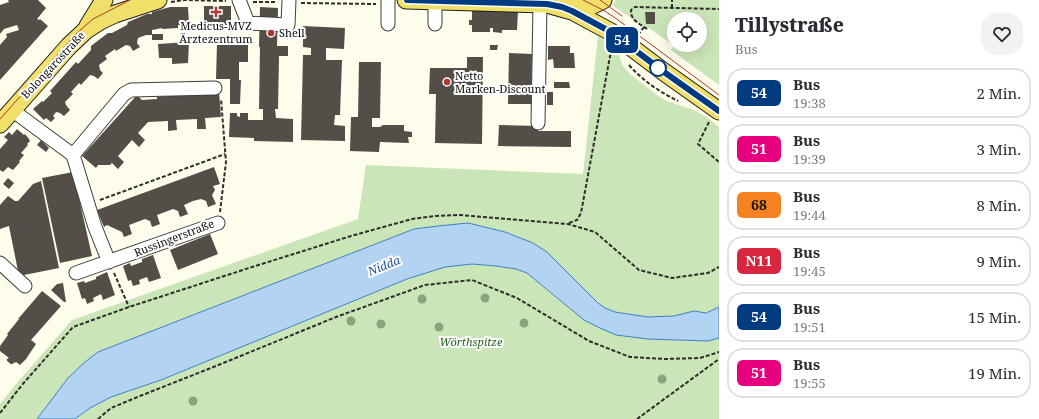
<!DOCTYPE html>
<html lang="de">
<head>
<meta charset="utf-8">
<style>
  body { margin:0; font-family:"Noto Serif",serif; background:#f2f2f3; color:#2b2b33; height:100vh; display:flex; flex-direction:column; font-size:15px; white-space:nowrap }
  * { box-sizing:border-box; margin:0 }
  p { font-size:13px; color:#7c7c81 }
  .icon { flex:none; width:22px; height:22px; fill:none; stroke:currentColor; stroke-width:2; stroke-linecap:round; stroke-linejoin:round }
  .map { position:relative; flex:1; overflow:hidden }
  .drawer { display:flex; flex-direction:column; background:#fff; width:320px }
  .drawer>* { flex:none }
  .badge { padding:0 8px; border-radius:6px; font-size:14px; line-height:26px }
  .tools { position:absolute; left:667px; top:12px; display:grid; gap:8px }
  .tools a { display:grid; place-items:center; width:40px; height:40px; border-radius:50%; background:#fff; box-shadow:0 4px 16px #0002; font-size:20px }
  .map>.badge { position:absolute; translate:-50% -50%; box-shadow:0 0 0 2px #fff }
  .round { display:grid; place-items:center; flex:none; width:42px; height:42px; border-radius:16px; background:#f2f2f3 }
  .summary { display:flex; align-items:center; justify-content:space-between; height:68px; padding:0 16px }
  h1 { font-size:19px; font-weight:800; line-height:30px }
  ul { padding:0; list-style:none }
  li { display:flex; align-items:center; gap:12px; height:50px; margin:0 8px 6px; padding:0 8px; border:2px solid #e1e1e2; border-radius:16px }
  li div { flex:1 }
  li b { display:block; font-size:15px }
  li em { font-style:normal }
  li .badge { min-width:44px; font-weight:700; text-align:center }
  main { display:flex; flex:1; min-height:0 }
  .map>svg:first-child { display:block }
  .green { fill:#cae5b7; fill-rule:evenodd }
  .water { fill:#b3d3f2; stroke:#3e7fc4 }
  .building { fill:#534e48 }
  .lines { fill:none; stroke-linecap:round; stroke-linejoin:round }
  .minor-casing { stroke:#3e3e3e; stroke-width:15 }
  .major-casing { stroke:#1c1c1c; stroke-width:19 }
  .path { stroke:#2d2d2d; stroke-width:2; stroke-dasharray:4 2; stroke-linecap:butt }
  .minor { stroke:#fff; stroke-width:13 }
  .major { stroke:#f0df69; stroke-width:17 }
  .tram { stroke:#b2362d; stroke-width:1 }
  .tree { fill:#87a57b }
  .line-casing { stroke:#fff; stroke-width:9 }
  .line { stroke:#003b80; stroke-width:6 }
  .poi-dot { fill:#b2362d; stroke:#fff; stroke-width:1.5 }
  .stop-dot { fill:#fff; stroke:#003b80; stroke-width:2 }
  .labels { text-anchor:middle; stroke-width:4; stroke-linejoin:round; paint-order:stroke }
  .poi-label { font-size:11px; fill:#0b0b0b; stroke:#fff; text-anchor:start }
  .street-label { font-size:11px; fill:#0b0b0b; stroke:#fff }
  .park-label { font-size:11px; font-style:italic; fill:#265e20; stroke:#fff }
  .water-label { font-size:12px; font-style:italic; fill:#1d5294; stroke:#fff }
</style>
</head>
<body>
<main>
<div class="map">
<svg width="719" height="419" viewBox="0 0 719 419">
  <rect width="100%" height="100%" fill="#fefceb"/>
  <!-- green -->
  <path class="green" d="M616,0H719V85L671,50L674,46L649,28L647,29L612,5ZM674,19H700V45H674Z
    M598,36L611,44L618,53L623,66L630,74L657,95L667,101L694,110L705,116L719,127V307L706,313L694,311L674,316L648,317L615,312L605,308L598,303L547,252L533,243L505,232L414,229L98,352L85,362L68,378L37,419H0V404L17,383L72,320L358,219L366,165L583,174Z
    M471,264L496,266L516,269L527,273L584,320L600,328L616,335L648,339L708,341L719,338V419H75L90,408L111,397L161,380L407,279L445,267Z"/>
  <!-- water -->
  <path class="water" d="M468,223L505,232L533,243L547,252L598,303L605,308L615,312L648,317L674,316L694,311L706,313L719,307V338L708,341L648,339L616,335L600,328L584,320L527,273L516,269L496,266L472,264L445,267L407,279L161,380L111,397L90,408L75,419H37L68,378L85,362L98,352L414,229L438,226Z"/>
  <!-- building -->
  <path class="building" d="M8,0H38L46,8L37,19L39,20L40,19L48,26L0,80V45L7,37L6,34L19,30L17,25L4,29L0,34V5L9,2Z
    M204,6H231V27H222V30L211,29V31L207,30V28L204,27Z
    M170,7H188L189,25H178V28L162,29V28L152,30V35H146L138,38L137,43L140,47L133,51L130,46L126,45L116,51L115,49L105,56L107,59L99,65L100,70L103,73L98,79L94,76L90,75L81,85L79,83L71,92L73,94L65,102L66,105L70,110L64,116L60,113L56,112L53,116L55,118L51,122L46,118L44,120L33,109L42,101L43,102L52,93L50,91L76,62L78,64L91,50V46L108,33H112L127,25L128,22L147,14H152V12Z
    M260,7L278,8L277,46H288V56H279L278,109H275L276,118L293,119V142L254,141V138L229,137L230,113H237V116L240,117V113H248V120H263V109H259L260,47H259Z
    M472,10L518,11L517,30H502V33L493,32V28H490V32H472V25H469V20H472Z
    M645,12H655V24H646Z
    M303,26L345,28L344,49L326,48V60H342L340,115H335L334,125L345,126V141L301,140L303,55H311V48L303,47Z
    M152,34H163V40H152Z
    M189,42L188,63L172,64V58H159L158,44Z
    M217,44L231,45H248V62H239V80H241L240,104H230V79H216Z
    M490,45H498L497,50H490Z
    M548,46H570V53H574L575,68H554L553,59L548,60Z
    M509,53L532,54L531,104H508Z
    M467,57H483L482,144L435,143L436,94H429L430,68H467Z
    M359,62H381L380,118H372V127H380L383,125H404V131L412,132V137H408L409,143L380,142L379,152L350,151L351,117H358Z
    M554,82H569L570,88H554Z
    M219,92L221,117L205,118L206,129H197V119L176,120L177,130L168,131V121L148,122L138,133L145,140L139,147L132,140L118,156L124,162L118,169L112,163L110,165H98L96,168L82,156L137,95L142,100L157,99V97Z
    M547,92H553V105H547Z
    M499,125L538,126V131H571V147L498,146Z
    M17,129L24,135L25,134L29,139L30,141L27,144L28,145L21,153L24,155L19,161L20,162L13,170L8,167L3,172L0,170V149L8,140L4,137L9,132L12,135Z
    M41,140L49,148L46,152L37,145Z
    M214,167L220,184L213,186L215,190L212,195L216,204L208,207L206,201L201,199L193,201L184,205L188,214L180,217L178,211L173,209L157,215L160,224L152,227L150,221L145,219L129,225L132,234L124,237L122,232L107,225L104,227L97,210Z
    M73,172L92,256L60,263L42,178Z
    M8,178L14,183L9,189L3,184Z
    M41,181L59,268L19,276L9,226L0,229V205L8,196L15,201H18L33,184Z
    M210,234L218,254L178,270L170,250Z
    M153,255L161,278L149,282L147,277L139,280L140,284L133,286L131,280L128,281L123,266L130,263L131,266L142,262V259Z
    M107,272L115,295L103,300L101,294L93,298L94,301L87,304L85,298L82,299L77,283L84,281L85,283L96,279V277Z
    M63,283L66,302H64L51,290L57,284Z
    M42,291L61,306L31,340L36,344L26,359L20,365L16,362L15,363L14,362L13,364H11L7,361V359L9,358L0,351V346L8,335L7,334L19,319H18Z"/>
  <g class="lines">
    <defs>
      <path id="minor" d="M239,0L248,23L288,25L289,0
        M388,0V24
        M435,24V1
        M12,110L73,155L95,227L109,262
        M538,123L540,4
        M73,155L124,94L131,90L215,88
        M0,263L25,286
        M76,273L218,223"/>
      <path id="major" d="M406,0L547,4L572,11L611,32L664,72L719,111
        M567,6C582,8 590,8 603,0
        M88,26L104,0
        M0,124L69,46L86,30L100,21L115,14L158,0"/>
    </defs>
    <!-- minor casing -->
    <use href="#minor" class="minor-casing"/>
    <!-- major casing -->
    <use href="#major" class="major-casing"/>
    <!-- path -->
    <path class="path" d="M171,2L184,0L226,1
      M253,2H276
      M301,3L376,4
      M672,8V0
      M647,29C640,24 630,20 631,10L635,7L719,9
      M638,35L644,27
      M629,65C643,81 660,92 678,101
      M709,122L698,144L719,162
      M100,200L225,154
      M220,212L226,162L221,99
      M569,223L577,220L581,213L611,51
      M114,273L129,307
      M0,413L22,385L73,327L129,307L249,268L351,236L412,219L436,216L460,215L568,224L595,232L639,270L672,278L708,273L719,267
      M98,419L111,408L140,396L216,366L336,317L425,285L472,280L517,298L589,341L630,357L665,359L700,358L719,352
      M637,419L719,359"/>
    <!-- minor -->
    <use href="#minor" class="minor"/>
    <!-- major -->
    <use href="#major" class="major"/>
    <!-- tram -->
    <path class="tram" d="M583,0L603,10L614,17L719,95
      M600,0L622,16
      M0,119L77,33L93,19L130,0"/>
  </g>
  <!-- trees -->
  <g class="tree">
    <circle cx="485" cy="298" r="4.5"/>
    <circle cx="422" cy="299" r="4.5"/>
    <circle cx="351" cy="321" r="4.5"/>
    <circle cx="524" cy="323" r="4.5"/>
    <circle cx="381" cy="324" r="4.5"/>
    <circle cx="439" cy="327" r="4.5"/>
    <circle cx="662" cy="379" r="4.5"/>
    <circle cx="193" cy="401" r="4.5"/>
  </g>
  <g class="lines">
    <defs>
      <path id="line" d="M407,0L547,4L562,7L572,11L611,32L664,72L719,111"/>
    </defs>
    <!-- line casing -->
    <use href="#line" class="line-casing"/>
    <!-- line -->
    <use href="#line" class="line"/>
  </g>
  <!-- markers -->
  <g class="poi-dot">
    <path d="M214 6h4v4h4v4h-4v4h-4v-4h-4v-4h4z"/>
    <circle cx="271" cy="33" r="4"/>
    <circle cx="447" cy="82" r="4"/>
  </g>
  <circle class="stop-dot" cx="658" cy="68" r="8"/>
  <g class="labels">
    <!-- poi labels -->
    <g class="poi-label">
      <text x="216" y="30" text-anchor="middle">Medicus-MVZ<tspan x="216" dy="13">Ärztezentrum</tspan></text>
      <text x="279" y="37">Shell</text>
      <text x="455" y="80">Netto<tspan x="455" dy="13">Marken-Discount</tspan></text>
    </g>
    <!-- street labels -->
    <g class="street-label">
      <text transform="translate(53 65) rotate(-47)" y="4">Bolongarostraße</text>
      <text transform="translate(174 238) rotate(-21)" y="4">Russingerstraße</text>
    </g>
    <!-- park labels -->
    <g class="park-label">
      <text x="471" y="346">Wörthspitze</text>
    </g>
    <!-- water labels -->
    <g class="water-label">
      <text transform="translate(384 266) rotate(-22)" y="4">Nidda</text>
    </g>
  </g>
</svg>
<div class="tools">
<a><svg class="icon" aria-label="locate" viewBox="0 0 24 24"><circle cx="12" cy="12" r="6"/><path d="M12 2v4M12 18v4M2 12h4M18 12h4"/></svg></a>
</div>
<b class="badge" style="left:622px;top:40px;background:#003b80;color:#fff">54</b>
</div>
<section class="drawer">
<div class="summary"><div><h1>Tillystraße</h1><p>Bus</p></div><a class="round"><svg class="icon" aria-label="heart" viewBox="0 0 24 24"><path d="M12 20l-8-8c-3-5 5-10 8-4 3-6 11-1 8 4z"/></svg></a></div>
<ul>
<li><span class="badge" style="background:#003b80;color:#fff">54</span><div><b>Bus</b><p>19:38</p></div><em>2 Min.</em></li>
<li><span class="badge" style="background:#e6007e;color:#fff">51</span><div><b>Bus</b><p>19:39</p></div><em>3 Min.</em></li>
<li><span class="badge" style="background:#f58220;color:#111">68</span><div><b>Bus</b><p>19:44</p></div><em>8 Min.</em></li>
<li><span class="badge" style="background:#d7263d;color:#fff">N11</span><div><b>Bus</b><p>19:45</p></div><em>9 Min.</em></li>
<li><span class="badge" style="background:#003b80;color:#fff">54</span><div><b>Bus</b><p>19:51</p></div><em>15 Min.</em></li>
<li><span class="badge" style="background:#e6007e;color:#fff">51</span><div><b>Bus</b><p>19:55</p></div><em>19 Min.</em></li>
</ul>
</section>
</main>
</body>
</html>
